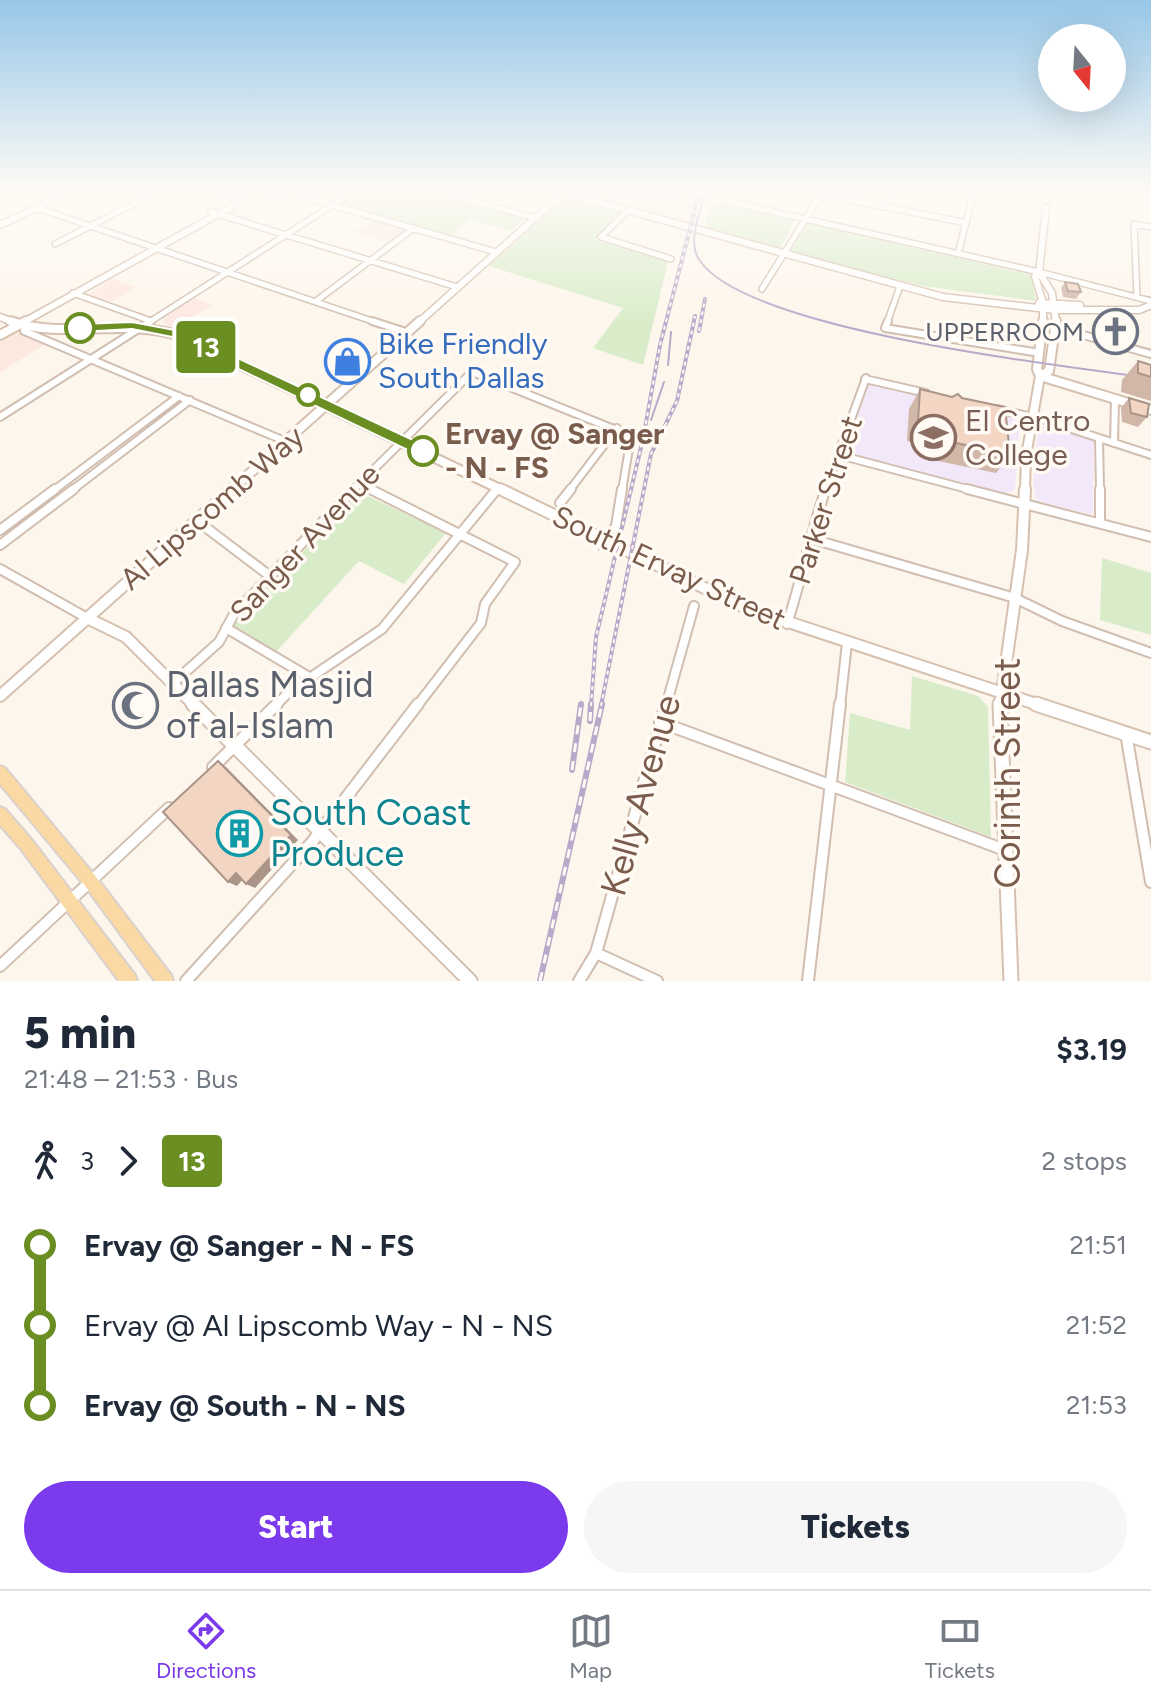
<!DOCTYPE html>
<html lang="en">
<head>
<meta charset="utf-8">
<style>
  body { margin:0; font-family:Figtree,sans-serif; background:#f6f6f7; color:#1f2937; height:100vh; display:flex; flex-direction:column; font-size:30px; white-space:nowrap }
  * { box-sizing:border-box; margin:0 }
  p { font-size:26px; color:#747a83 }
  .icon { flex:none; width:44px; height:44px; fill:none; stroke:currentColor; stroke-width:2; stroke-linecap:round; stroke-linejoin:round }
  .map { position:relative; height:981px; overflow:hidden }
  .details { display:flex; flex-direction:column; background:#fff; flex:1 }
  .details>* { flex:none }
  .badge { padding:0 16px; border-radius:6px; font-size:28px; line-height:52px }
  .needle { width:52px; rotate:162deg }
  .controls { position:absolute; left:1038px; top:24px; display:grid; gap:16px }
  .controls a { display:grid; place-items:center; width:88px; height:88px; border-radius:50%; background:#fff; box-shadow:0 8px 32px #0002; font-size:40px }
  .map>.badge { position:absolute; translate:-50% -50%; box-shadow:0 0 0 4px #fff }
  .legs { display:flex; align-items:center; gap:12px; height:88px; padding:0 24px; font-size:26px }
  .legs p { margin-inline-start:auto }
  .head { display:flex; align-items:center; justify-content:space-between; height:136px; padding:0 24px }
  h1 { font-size:44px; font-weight:800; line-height:60px }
  .primary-button { display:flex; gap:16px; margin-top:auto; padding:16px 24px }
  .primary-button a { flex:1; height:92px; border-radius:48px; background:#7c3aed; color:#fff; font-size:32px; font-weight:800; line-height:92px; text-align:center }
  .primary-button a+a { background:#f6f6f7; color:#1f2937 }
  ul { padding:0 24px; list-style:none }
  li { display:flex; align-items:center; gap:28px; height:80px; font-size:30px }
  li i { display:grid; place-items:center; width:12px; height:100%; margin:0 10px; background:currentColor }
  li i::after { content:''; width:20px; height:20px; margin:-10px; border:6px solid; border-radius:50%; background:#fff }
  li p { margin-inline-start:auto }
  li:first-child i { background:linear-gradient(#0000 50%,currentColor 0) }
  li:last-child i { background:linear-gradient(currentColor 50%,#0000 0) }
  .tab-bar { display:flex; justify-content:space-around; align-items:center; height:112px; border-top:2px solid #e0e1e3; background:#fff; font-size:22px; color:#747a83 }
  .tab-bar a { display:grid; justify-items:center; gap:4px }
  .tab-bar .on { color:#7c3aed }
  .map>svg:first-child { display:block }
  .residential { fill:#f5e8da }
  .commercial { fill:#fde8e0 }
  .education { fill:#f3e8fa }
  .green { fill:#d8ecc9 }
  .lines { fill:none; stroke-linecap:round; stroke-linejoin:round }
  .secondary-tunnel { stroke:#dcd0c4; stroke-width:6; stroke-dasharray:6 3; stroke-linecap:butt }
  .street-far3-casing { stroke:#d1beb0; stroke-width:8 }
  .street-far2-casing { stroke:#d1beb0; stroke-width:10 }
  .street-far1-casing { stroke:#d1beb0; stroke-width:12 }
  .street-casing { stroke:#d1beb0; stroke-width:14 }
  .secondary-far3-casing { stroke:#d6c0b0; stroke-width:9 }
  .secondary-far2-casing { stroke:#d6c0b0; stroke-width:12 }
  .secondary-far1-casing { stroke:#d6c0b0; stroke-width:14 }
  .secondary-casing { stroke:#d6c0b0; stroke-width:17 }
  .primary-casing { stroke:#dad1cd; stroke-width:4 }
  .street-far3 { stroke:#fff; stroke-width:5 }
  .street-far2 { stroke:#fff; stroke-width:6 }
  .street-far1 { stroke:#fff; stroke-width:8 }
  .street { stroke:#fff; stroke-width:10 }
  .secondary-far3 { stroke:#fff; stroke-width:6 }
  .secondary-far2 { stroke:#fff; stroke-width:8 }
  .secondary-far1 { stroke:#fff; stroke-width:10 }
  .secondary { stroke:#fff; stroke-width:13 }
  .primary { fill:#fbd9a5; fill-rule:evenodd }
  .tram { stroke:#b9a8c9; stroke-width:2 }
  .rail-far1-casing { stroke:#b9a8c9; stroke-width:4 }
  .rail-casing { stroke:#b9a8c9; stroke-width:6 }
  .rail-far1 { stroke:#fffaf3; stroke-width:2; stroke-dasharray:4; stroke-linecap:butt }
  .rail { stroke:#fffaf3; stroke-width:3; stroke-dasharray:9; stroke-linecap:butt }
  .street-bridge-casing { stroke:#d1beb0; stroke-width:12; stroke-linecap:butt }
  .street-bridge { stroke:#fff; stroke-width:8 }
  .wall { fill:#d1b7a8 }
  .shaded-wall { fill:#aa9588 }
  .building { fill:#f3d5c3; stroke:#aa9588; stroke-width:2 }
  .line-1 { fill:#6b8e23; stroke:#fff; stroke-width:2 }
  .stop-1-dot { fill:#fff; stroke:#6b8e23; stroke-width:4 }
  .labels { text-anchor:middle; stroke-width:7; stroke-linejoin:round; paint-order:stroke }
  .far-worship-label { font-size:26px; fill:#5b616d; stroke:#fffaf3; text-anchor:end }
  .shop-label { font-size:30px; fill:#366cbe; stroke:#fffaf3; text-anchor:start }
  .education-label { font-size:30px; fill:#785e54; stroke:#fffaf3; text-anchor:start }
  .stop-label { font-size:30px; font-weight:bold; fill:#7a5c4d; stroke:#fffaf3; text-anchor:start }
  .street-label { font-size:30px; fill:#7a5c4d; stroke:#fffaf3 }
  .near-worship-label { font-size:36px; fill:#5b616d; stroke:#fffaf3; text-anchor:start }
  .near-street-label { font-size:36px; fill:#7a5c4d; stroke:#fffaf3 }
  .near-culture-label { font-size:36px; fill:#0d838f; stroke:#fffaf3; text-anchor:start }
</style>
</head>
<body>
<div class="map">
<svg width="1151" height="981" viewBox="0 0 1151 981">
  <rect width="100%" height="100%" fill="#fdf6ec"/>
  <!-- residential -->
  <path class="residential" d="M373,219L407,229V230L391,242L355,231Z"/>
  <!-- commercial -->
  <path class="commercial" d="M575,190H652L697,195L690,224L573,192Z
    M265,191L290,196L250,220L229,214Z
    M113,279L136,287L111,302L88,294Z
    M194,298L212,305L175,328L163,323L164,318Z
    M14,333H20L46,344L0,372V342Z"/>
  <!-- education -->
  <path class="education" d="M868,385L1008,416L1016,420L1020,425L1015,490L1005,493L848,454L846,452Z
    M1038,424L1094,441L1093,515L1037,501L1033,483Z"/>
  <!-- green -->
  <path class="green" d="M361,190H423L526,218L511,231L469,219L448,237L340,204Z
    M565,198L619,213L595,240L668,262L643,365L593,348L623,308L489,266Z
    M711,201L795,220L780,249L705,228Z
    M807,223L1031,275L1036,301L923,286L791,253Z
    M361,493L446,533L404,584L359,561L275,653L230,626Z
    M1102,558L1151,573V635L1100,620Z
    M912,676L978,696L988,707L991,837L845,782L850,713L910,730Z"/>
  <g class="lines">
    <!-- secondary-tunnel -->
    <path class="secondary-tunnel" d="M1046,208L1047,190"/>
    <defs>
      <path id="street-far3" d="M204,190L233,199
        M279,190L496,252
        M433,190L535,218
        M681,190L689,192
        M726,201L1039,272L1151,301
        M885,206L894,190
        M37,208L378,323
        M627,211L601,237L671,259
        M211,212L457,287
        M55,244L161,190
        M958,254L972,199
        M762,289L821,194L966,223
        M73,293L151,321
        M1137,297L1134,224L1151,227
        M316,301L414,228
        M148,323L356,190
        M887,323L900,286"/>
      <path id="street-far2" d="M372,321L406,332
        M888,321L885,328L1040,353
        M25,326L24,331L287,442
        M1055,327L1151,354
        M865,379L926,393
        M996,409L1041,419L1151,455
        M0,417L151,321
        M1099,438L1100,491
        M1114,443L1115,398
        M839,455L975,491
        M359,483L374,491
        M53,491L179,396
        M71,491L190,400
        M352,491L469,375L475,373L631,436L622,491
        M496,491L498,488
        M569,491L617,428
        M825,491L866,378"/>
      <path id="street-far1" d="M370,489L515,562L485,604L481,623L417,706
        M967,489L1151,537
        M1100,489V523
        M560,503L571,489
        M196,520L270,576
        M0,530L55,489
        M611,533L616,526L622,489
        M809,538L1015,598L1062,621L1151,653
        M0,545L74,489
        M0,569L87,618
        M787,624C802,579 810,533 826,489
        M226,628L309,677
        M172,684L219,642L234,614L354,489
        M275,706L289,692L382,629L497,489
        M666,706L694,606
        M840,706L847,643"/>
      <path id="street" d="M660,722L1005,850
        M1126,733L1151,882
        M213,767L277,704
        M596,953L657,981
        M0,966L169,808
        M186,981L312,842L418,704
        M579,981L596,953L666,704
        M808,981L840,704"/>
      <path id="secondary-far3" d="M554,190L943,297L1055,310H1139L1149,306
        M0,225L75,190
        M1039,272L1052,293L1056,323
        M1039,303L1080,305
        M0,317L15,323
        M22,323L231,207L254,190
        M418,323L563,193
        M1043,323V303L1035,276L1039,272L1046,208"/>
      <path id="secondary-far2" d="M10,321C64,340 123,317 180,336L504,491
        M0,335L26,321
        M1040,376L1049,371L1056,321
        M1040,376L1151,410
        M230,491L420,321
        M1025,491L1026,456L1040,376L1037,369L1043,321"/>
      <path id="secondary-far1" d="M500,489L746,608L1042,706
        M87,618L126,637L195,706
        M0,696L232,489
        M1000,706L1022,550L1025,489"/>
      <path id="secondary" d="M193,704L470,981
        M1000,704L1011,981
        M1036,704L1151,742"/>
      <path id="primary" d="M0,766L5,768L96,877L171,975L173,981H155L86,887L0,784Z
        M0,807L5,809L31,839L135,975L137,981H119L21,849L0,825Z"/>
    </defs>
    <!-- street-far3 casing -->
    <use href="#street-far3" class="street-far3-casing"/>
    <!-- street-far2 casing -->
    <use href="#street-far2" class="street-far2-casing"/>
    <!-- street-far1 casing -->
    <use href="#street-far1" class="street-far1-casing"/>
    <!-- street casing -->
    <use href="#street" class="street-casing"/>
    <!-- secondary-far3 casing -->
    <use href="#secondary-far3" class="secondary-far3-casing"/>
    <!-- secondary-far2 casing -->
    <use href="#secondary-far2" class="secondary-far2-casing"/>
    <!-- secondary-far1 casing -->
    <use href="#secondary-far1" class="secondary-far1-casing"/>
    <!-- secondary casing -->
    <use href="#secondary" class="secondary-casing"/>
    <!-- primary casing -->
    <use href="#primary" class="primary-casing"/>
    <!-- street-far3 -->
    <use href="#street-far3" class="street-far3"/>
    <!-- street-far2 -->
    <use href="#street-far2" class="street-far2"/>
    <!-- street-far1 -->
    <use href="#street-far1" class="street-far1"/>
    <!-- street -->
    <use href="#street" class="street"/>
    <!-- secondary-far3 -->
    <use href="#secondary-far3" class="secondary-far3"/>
    <!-- secondary-far2 -->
    <use href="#secondary-far2" class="secondary-far2"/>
    <!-- secondary-far1 -->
    <use href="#secondary-far1" class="secondary-far1"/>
    <!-- secondary -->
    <use href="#secondary" class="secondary"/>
    <!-- primary -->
    <use href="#primary" class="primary"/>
    <!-- tram -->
    <path class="tram" d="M706,190C701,210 686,242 700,261C749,331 1062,366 1151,378
      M668,365L671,332
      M651,420L664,382"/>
    <defs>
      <path id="rail-far1" d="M699,331L705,299
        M591,706L596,637L643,439L660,345L700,190
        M601,706L651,454L677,401L695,316"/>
      <path id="rail" d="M590,721L591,704
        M572,770L581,704
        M540,981L602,704"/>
    </defs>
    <!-- rail-far1 casing -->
    <use href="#rail-far1" class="rail-far1-casing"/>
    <!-- rail casing -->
    <use href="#rail" class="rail-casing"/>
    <!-- rail-far1 -->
    <use href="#rail-far1" class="rail-far1"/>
    <!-- rail -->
    <use href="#rail" class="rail"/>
    <defs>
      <path id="street-bridge" d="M595,546L611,533"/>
    </defs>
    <!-- street-bridge casing -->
    <use href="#street-bridge" class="street-bridge-casing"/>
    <!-- street-bridge -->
    <use href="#street-bridge" class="street-bridge"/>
  </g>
  <!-- wall -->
  <path class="wall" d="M1065,282L1081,292L1076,299L1063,297L1061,288Z
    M1138,361L1151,365V401L1121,392L1122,380Z
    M920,389L1010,454L996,473L919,457L920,444L907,441L909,409Z
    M1129,398L1147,417L1138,427L1122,422L1121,408Z"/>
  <!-- shaded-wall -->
  <path class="shaded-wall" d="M218,761L226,767L298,840L255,888L246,884Z
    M236,873L245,877L237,886L228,882Z"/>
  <!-- building -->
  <path class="building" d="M1065,282L1078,284L1081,292L1068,291Z
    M1138,361L1151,365V377L1138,373Z
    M920,389L952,397L958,394L962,398L1005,407L1010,454L931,438V425L918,422Z
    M1129,398L1149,404L1147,417L1131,413Z
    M218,761L291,835L246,884L236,873L228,882L163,812Z"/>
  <!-- sky -->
  <linearGradient id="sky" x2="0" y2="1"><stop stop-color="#97c7e8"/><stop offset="0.58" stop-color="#fefbf6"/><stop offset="1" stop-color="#fefbf6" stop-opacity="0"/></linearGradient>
  <rect width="1151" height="328" fill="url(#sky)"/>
  <!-- line-1 -->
  <path class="line-1" d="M132,322L180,331L428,447L430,451L428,455H418L172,337L132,329L80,332L74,328L80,324Z"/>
  <!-- icons -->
  <defs>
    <symbol id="church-ring" viewBox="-11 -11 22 22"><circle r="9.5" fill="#fffaf3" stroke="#6b7280" stroke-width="1.5"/><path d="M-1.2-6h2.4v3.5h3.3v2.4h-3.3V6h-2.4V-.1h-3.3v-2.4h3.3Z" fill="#6b7280"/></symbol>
    <symbol id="shop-ring" viewBox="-11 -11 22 22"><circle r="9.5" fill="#fffaf3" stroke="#3f7fe0" stroke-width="1.5"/><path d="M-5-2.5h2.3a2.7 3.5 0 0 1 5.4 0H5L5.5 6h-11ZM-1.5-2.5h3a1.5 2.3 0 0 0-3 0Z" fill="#3f7fe0"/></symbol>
    <symbol id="university-ring" viewBox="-11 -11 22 22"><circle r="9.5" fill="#fffaf3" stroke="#8d6e63" stroke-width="1.5"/><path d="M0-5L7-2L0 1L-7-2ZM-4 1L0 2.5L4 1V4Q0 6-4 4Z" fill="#8d6e63"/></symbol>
    <symbol id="mosque-ring" viewBox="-11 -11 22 22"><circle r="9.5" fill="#fffaf3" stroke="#6b7280" stroke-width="1.5"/><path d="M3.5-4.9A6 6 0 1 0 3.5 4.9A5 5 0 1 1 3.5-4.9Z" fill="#6b7280"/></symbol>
    <symbol id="building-ring" viewBox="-11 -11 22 22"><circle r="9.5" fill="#fffaf3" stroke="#0f9aa8" stroke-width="1.5"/><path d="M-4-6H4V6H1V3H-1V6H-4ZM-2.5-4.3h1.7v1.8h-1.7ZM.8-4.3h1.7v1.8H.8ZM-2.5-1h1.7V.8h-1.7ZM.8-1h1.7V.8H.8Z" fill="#0f9aa8"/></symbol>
  </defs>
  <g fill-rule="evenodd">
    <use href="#church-ring" x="1090" y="306" width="51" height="51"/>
    <use href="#shop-ring" x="322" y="336" width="51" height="51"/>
    <use href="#university-ring" x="908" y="412" width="51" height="51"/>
    <use href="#mosque-ring" x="110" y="680" width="51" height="51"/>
    <use href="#building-ring" x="214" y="808" width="51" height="51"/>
  </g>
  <!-- markers -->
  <g class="stop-1-dot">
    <circle cx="80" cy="328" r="14"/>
    <circle cx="308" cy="395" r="10"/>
    <circle cx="423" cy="451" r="14"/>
  </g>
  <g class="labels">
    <!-- far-worship labels -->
    <g class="far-worship-label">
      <text x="1084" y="341">UPPERROOM</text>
    </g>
    <!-- shop labels -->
    <g class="shop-label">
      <text x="378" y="354">Bike Friendly<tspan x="378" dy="34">South Dallas</tspan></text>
    </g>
    <!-- education labels -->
    <g class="education-label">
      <text x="965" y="431">El Centro<tspan x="965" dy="34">College</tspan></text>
    </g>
    <!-- stop labels -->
    <g class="stop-label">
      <text x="445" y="444">Ervay @ Sanger<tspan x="445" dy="34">- N - FS</tspan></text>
    </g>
    <!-- street labels -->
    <g class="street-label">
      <text transform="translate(826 500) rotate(-72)" y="10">Parker Street</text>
      <text transform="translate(212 508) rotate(-41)" y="10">Al Lipscomb Way</text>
      <text transform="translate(305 543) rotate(-47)" y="10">Sanger Avenue</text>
      <text transform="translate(669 568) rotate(25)" y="10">South Ervay Street</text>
    </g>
    <!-- near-worship labels -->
    <g class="near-worship-label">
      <text x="166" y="697">Dallas Masjid<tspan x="166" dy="41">of al-Islam</tspan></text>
    </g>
    <!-- near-street labels -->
    <g class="near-street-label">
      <text transform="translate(1007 773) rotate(-90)" y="13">Corinth Street</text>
      <text transform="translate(640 795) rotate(-74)" y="13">Kelly Avenue</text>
    </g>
    <!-- near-culture labels -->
    <g class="near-culture-label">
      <text x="270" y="825">South Coast<tspan x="270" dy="41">Produce</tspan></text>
    </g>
  </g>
</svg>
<div class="controls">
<a><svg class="needle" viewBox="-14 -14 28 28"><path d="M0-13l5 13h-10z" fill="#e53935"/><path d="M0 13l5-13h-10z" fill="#747a83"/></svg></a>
</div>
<b class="badge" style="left:206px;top:347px;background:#6b8e23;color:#fff">13</b>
</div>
<section class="details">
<div class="head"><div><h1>5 min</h1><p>21:48 – 21:53 · Bus</p></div><b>$3.19</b></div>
<div class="legs"><svg class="icon" aria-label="walk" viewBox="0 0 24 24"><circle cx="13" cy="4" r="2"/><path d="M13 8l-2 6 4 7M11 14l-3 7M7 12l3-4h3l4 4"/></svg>3<svg class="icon" aria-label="forward" viewBox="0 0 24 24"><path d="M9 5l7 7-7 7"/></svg><b class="badge" style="background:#6b8e23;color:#fff">13</b><p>2 stops</p></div>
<ul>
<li><i style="color:#6b8e23"></i><b>Ervay @ Sanger - N - FS</b><p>21:51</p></li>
<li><i style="color:#6b8e23"></i><span>Ervay @ Al Lipscomb Way - N - NS</span><p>21:52</p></li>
<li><i style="color:#6b8e23"></i><b>Ervay @ South - N - NS</b><p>21:53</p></li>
</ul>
<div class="primary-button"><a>Start</a><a>Tickets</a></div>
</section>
<nav class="tab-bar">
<a class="on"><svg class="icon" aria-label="directions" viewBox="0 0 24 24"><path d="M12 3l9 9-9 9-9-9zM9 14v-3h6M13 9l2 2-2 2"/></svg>Directions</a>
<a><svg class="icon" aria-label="map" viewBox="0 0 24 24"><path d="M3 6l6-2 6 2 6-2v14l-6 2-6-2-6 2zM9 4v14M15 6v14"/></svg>Map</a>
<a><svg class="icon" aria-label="tickets" viewBox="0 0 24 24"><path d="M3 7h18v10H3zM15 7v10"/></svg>Tickets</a>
</nav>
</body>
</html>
